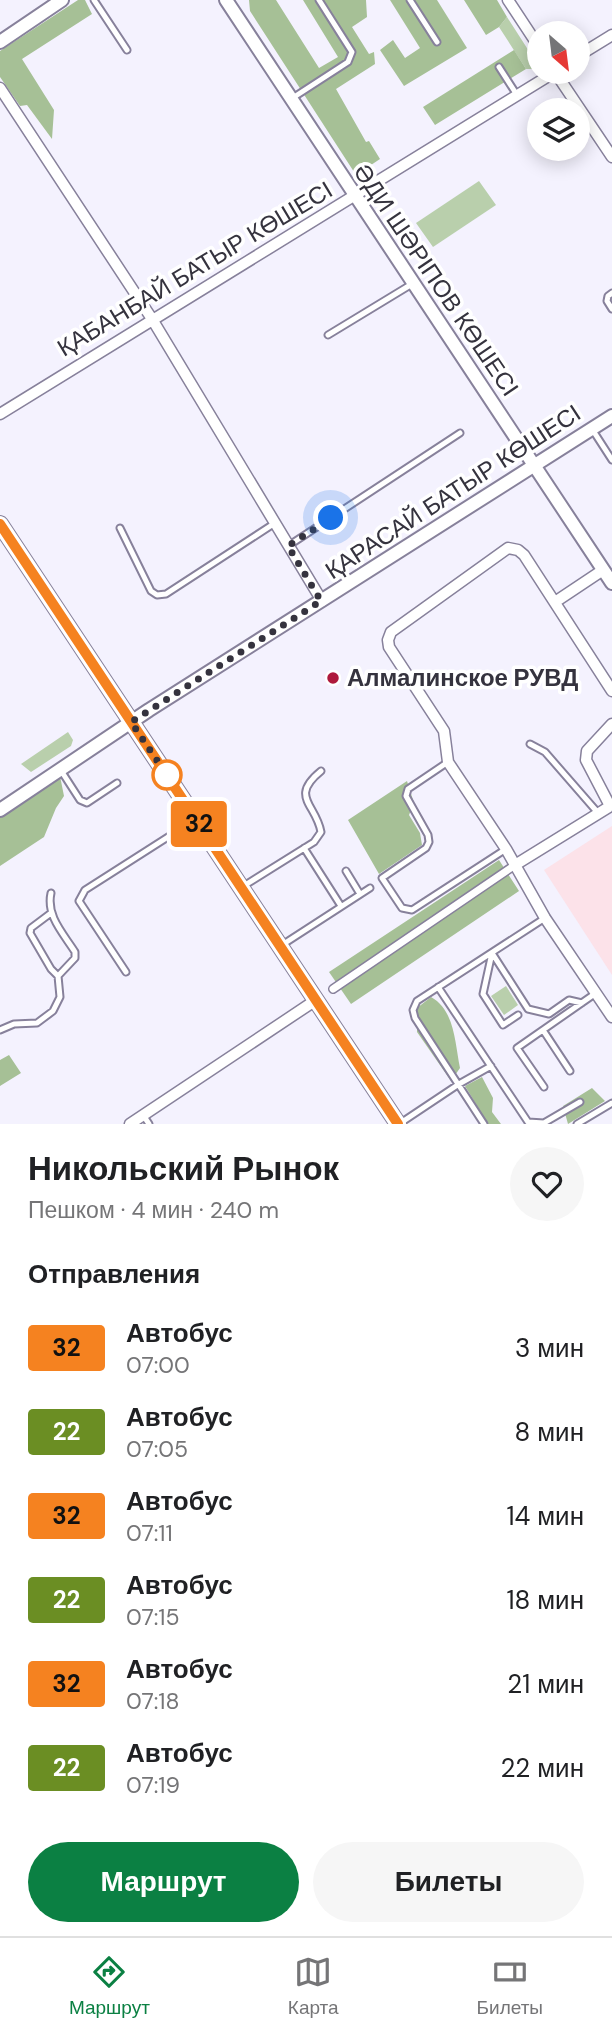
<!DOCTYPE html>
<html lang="ru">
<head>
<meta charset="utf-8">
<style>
  body { margin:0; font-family:"DM Sans",sans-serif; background:#f6f6f6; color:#202124; height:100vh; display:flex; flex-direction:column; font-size:26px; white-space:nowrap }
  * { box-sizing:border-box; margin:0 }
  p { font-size:23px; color:#757577 }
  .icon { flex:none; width:38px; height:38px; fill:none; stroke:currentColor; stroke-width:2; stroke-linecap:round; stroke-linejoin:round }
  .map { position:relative; height:1124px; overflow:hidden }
  .details { display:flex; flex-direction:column; background:#fff; flex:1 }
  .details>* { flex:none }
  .badge { padding:0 14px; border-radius:5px; font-size:24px; line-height:46px }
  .needle { width:46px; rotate:152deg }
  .fabs { position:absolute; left:527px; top:21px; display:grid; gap:14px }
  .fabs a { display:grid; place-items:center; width:63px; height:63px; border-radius:50%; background:#fff; box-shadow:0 4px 18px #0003; font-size:35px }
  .you { position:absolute; width:35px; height:35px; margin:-18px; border:5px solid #fff; border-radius:50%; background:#1a73e8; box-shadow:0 0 0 10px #1a73e833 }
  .map>.badge { position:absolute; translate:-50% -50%; box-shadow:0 0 0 4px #fff }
  h2 { padding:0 28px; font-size:26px; line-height:63px }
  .round { display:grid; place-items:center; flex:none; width:74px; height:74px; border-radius:37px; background:#f6f6f6 }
  .summary { display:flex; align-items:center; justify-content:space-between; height:119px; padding:0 28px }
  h1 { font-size:33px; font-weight:600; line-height:52px }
  .primary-button { display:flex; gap:14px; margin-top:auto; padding:14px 28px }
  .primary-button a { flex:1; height:80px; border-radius:42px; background:#0b8043; color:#fff; font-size:28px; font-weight:600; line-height:80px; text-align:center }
  .primary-button a+a { background:#f6f6f6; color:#202124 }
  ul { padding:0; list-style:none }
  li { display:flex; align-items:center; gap:21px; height:84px; padding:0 28px }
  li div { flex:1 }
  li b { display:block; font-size:26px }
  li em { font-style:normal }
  li .badge { min-width:77px; font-weight:700; text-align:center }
  .tab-bar { display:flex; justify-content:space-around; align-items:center; height:98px; border-top:2px solid #e0e0e0; background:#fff; font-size:19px; color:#757577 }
  .tab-bar a { display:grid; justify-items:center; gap:4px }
  .tab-bar .on { color:#0b8043 }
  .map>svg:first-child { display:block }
  .commercial { fill:#fce2e9 }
  .green { fill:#b9cfac }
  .forest { fill:#a6c096 }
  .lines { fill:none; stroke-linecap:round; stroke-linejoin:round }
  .service-casing { stroke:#87819b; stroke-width:9 }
  .pedestrian-casing { stroke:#87819b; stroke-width:10 }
  .minor-casing { stroke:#87819b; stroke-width:13 }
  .tertiary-casing { stroke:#87819b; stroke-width:16 }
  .secondary-casing { stroke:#87819b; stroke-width:18 }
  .service { stroke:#fff; stroke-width:5 }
  .pedestrian { stroke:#fff; stroke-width:7 }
  .minor { stroke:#fff; stroke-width:10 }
  .tertiary { stroke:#fff; stroke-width:12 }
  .secondary { stroke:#fff; stroke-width:14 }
  .line-casing { stroke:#fff; stroke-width:16 }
  .line { stroke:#f58220; stroke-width:10 }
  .walk { stroke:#35333e; stroke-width:7; stroke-dasharray:0 12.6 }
  .poi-dot { fill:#ae193c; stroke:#fff; stroke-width:2.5 }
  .stop-dot { fill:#fff; stroke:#f58220; stroke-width:3.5 }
  .labels { text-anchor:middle; stroke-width:7; stroke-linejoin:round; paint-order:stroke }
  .street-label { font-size:24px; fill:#35333e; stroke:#fff }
  .poi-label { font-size:24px; font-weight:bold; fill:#35333e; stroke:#fff; text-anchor:start }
</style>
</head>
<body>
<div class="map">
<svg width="612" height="1124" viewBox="0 0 612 1124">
  <rect width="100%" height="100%" fill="#f4f2fe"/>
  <!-- commercial -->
  <path class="commercial" d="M612,826V975L544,870Z"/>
  <!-- green -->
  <path class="green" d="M507,17L534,59L532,69H526L499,27Z
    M479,181L496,205L433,247L416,223Z
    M68,732L73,740L71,746L31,772L21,764Z
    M506,986L518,1005L504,1015L491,996Z"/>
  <!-- forest -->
  <path class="forest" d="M78,0H85L92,14L22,59L54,110L52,139L27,105L20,106L0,77V51Z
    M249,0H276L319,68L338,57L303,0H366L367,17L352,27L369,54L374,52L375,64L336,89L366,142L369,141L380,159L356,175L250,11Z
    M390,0H437L467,48L404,86L380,50L393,40L405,58L420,48Z
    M464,0H497L507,17L499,27L486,35Z
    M514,50L526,69L435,125L423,107Z
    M60,776L64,796L56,808L44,837L0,866V817Z
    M407,781L414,803L409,815L420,833L422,845L379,874L348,820Z
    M499,860L519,891L351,1004L329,972Z
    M431,997C455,1010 455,1044 460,1068L451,1081L417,1032V1008Z
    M9,1055L21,1073L0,1086V1060Z
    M482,1077L493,1098L492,1112L501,1124H488L465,1086Z
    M592,1088L605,1101L568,1124L563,1106Z"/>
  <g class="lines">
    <defs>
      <path id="service" d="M94,0L127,50
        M410,0L437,42
        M499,67L517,95
        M291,99L348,62L352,52L319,0
        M612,293L608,296L607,301L612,309
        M328,335L412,284
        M592,429L612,460
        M120,528L151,591L157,595L166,594L275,523
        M288,546L460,433
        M530,744L545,752L599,814
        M448,762L408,789L406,796L428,835L429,842L426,848L382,878L402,908L412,910L506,849
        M60,769L80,800L87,803L117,783
        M304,848L341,906
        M346,871L360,894
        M242,887L314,842L321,832C316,804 289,797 321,771
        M51,913L31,928L30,933L51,969L58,976
        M282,945L370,888
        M126,972L79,901L85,890L193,821
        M438,987L528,1122L544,1123L580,1102
        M518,1015L503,1025L483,994L492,953L528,1009L549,1014L569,1000L582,1003
        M0,1030L14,1024L37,1023L53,1011L60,997L58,976L75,958V952C63,933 46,916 51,893
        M543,1030L570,1071
        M544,1087L517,1048L596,993
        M143,1115L149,1124
        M399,1124L459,1084L491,1066
        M484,1124L415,1018L413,1010L417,1001L545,918
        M577,1124L612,1103"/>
      <path id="pedestrian" d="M333,989L515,865"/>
      <path id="minor" d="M508,0L539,47
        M578,56L612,35
        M555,72L612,157
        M0,88L152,319L322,601
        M0,414L555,72
        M555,602L603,570
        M612,691L524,555L518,550L508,548L391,632L388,640L389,647L444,731L448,762L506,849L545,918L612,1017
        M610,806L586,760L587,751L612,724
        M515,865L612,805
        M130,1124L316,1000"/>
      <path id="tertiary" d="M226,0L612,583
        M0,42L62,0
        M0,810L149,710L612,416"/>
      <path id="secondary" d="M0,524L398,1124"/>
    </defs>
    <!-- service casing -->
    <use href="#service" class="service-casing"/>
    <!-- pedestrian casing -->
    <use href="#pedestrian" class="pedestrian-casing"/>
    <!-- minor casing -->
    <use href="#minor" class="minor-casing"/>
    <!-- tertiary casing -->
    <use href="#tertiary" class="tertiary-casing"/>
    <!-- secondary casing -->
    <use href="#secondary" class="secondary-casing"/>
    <!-- service -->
    <use href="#service" class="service"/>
    <!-- pedestrian -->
    <use href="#pedestrian" class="pedestrian"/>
    <!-- minor -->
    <use href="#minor" class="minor"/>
    <!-- tertiary -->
    <use href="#tertiary" class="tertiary"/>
    <!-- secondary -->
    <use href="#secondary" class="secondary"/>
  </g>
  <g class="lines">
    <defs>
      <path id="line" d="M0,524L398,1124"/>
    </defs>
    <!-- line casing -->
    <use href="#line" class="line-casing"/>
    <!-- line -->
    <use href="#line" class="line"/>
    <!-- walk -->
    <path class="walk" d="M167,775L169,778L131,722L321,601L288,546L331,518"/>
  </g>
  <!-- markers -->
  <circle class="poi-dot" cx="333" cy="678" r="7"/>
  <circle class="stop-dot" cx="167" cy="775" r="14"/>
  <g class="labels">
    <!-- street labels -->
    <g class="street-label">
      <text transform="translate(195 269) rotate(-31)" y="8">ҚАБАНБАЙ БАТЫР КӨШЕСІ</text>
      <text transform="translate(436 280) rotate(56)" y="8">ӘДИ ШӘРІПОВ КӨШЕСІ</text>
      <text transform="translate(453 492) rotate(-33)" y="8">ҚАРАСАЙ БАТЫР КӨШЕСІ</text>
    </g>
    <!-- poi labels -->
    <g class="poi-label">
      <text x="347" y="686">Алмалинское РУВД</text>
    </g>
  </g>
</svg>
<div class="fabs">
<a><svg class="needle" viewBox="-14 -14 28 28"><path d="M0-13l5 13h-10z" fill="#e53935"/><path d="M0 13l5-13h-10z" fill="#757577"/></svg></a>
<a><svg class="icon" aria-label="layers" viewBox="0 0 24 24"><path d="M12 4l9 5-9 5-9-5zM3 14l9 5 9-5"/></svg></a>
</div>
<div class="you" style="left:331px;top:518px"></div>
<b class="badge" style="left:199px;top:824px;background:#f58220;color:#111">32</b>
</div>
<section class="details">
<div class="summary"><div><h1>Никольский Рынок</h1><p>Пешком · 4 мин · 240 m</p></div><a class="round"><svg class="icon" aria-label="heart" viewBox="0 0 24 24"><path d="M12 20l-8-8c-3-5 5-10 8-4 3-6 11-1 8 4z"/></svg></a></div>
<h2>Отправления</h2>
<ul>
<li><span class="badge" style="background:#f58220;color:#111">32</span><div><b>Автобус</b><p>07:00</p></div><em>3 мин</em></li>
<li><span class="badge" style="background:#6b8e23;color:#fff">22</span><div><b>Автобус</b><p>07:05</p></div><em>8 мин</em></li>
<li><span class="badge" style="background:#f58220;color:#111">32</span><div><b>Автобус</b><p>07:11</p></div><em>14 мин</em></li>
<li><span class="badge" style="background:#6b8e23;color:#fff">22</span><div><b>Автобус</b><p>07:15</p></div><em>18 мин</em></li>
<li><span class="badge" style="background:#f58220;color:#111">32</span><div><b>Автобус</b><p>07:18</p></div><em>21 мин</em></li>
<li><span class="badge" style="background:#6b8e23;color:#fff">22</span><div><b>Автобус</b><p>07:19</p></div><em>22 мин</em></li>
</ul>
<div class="primary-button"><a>Маршрут</a><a>Билеты</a></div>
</section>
<nav class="tab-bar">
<a class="on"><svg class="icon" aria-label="directions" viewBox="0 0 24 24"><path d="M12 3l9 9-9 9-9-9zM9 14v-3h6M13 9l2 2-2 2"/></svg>Маршрут</a>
<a><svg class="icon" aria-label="map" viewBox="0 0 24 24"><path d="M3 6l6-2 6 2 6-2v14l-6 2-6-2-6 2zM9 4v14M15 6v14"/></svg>Карта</a>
<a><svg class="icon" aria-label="tickets" viewBox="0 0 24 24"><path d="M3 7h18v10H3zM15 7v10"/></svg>Билеты</a>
</nav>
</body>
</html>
